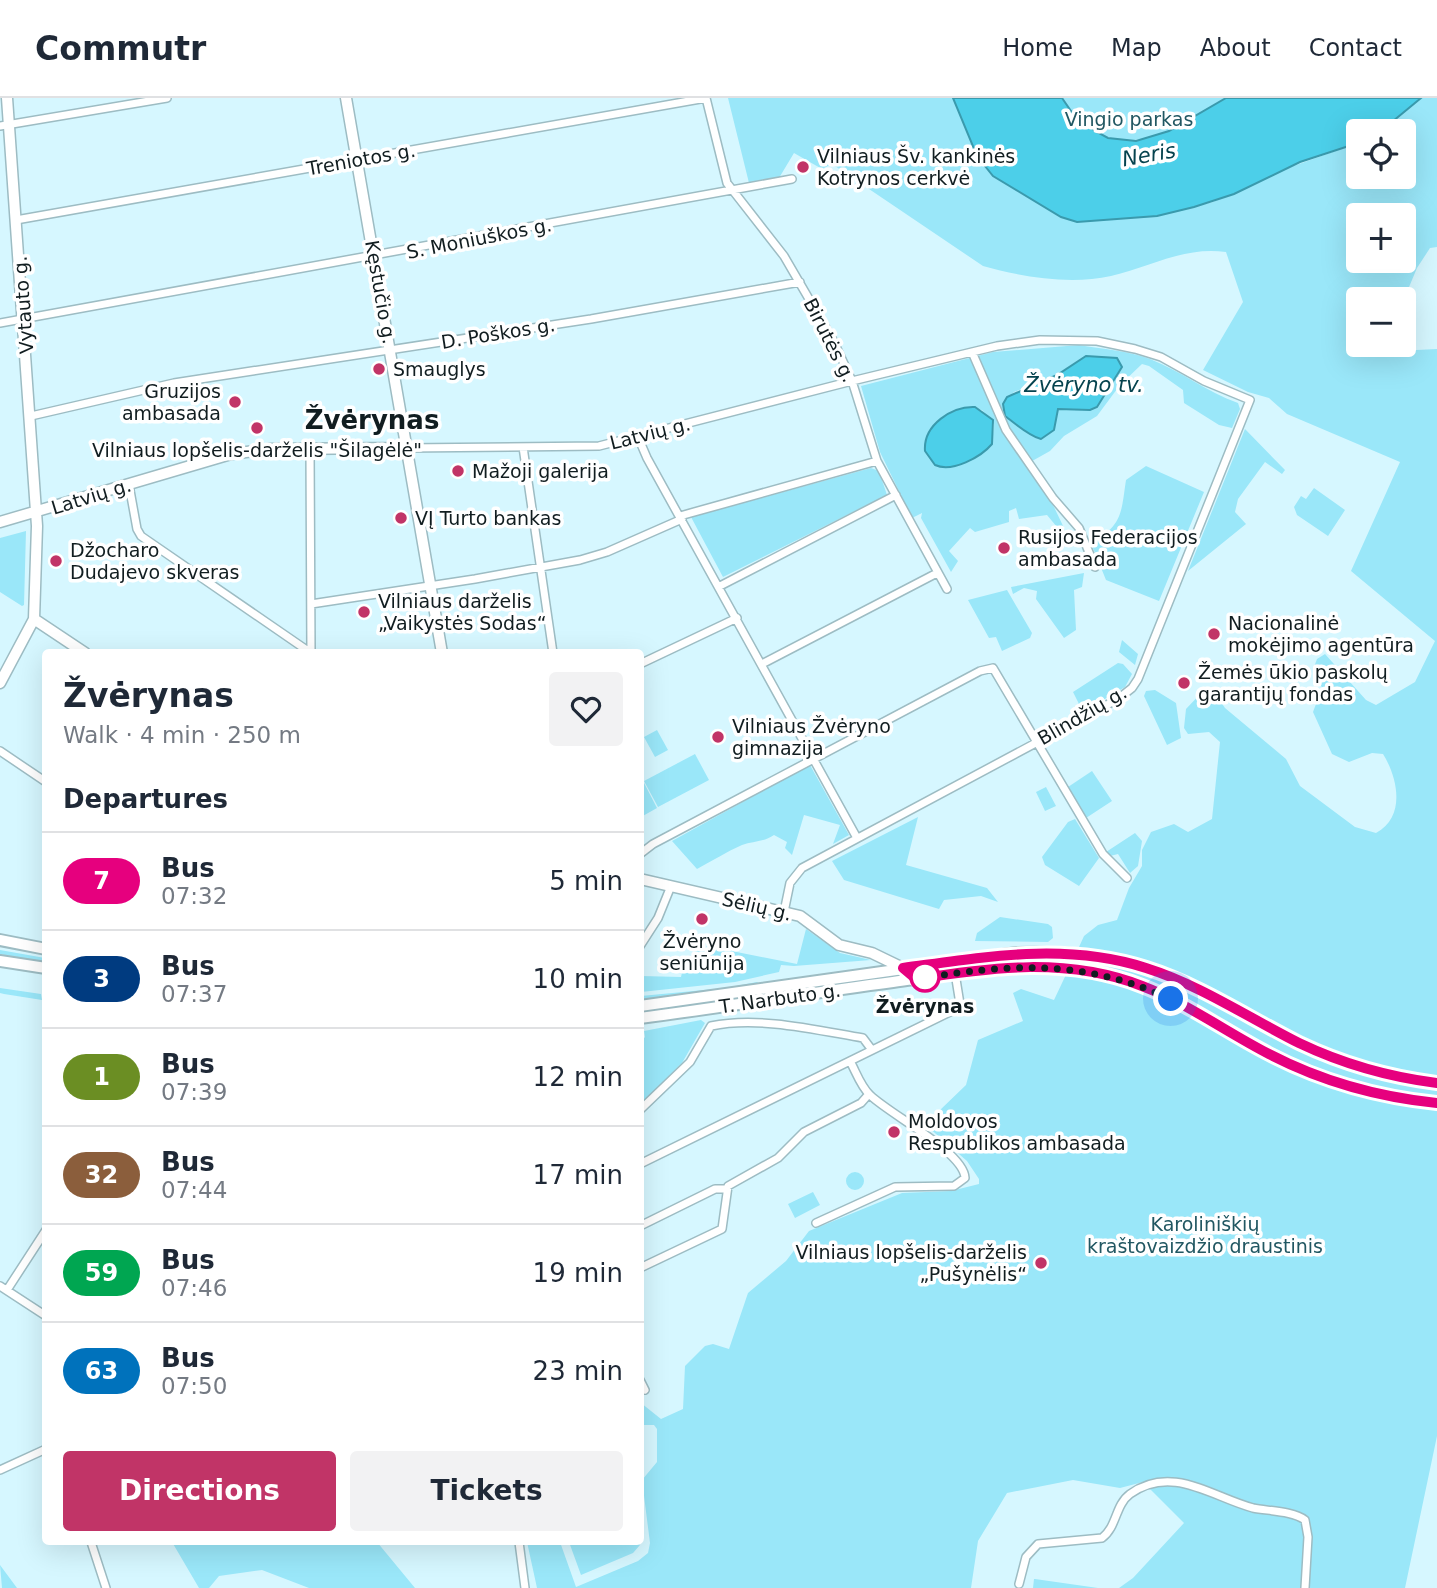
<!DOCTYPE html>
<html lang="en">
<head>
<meta charset="utf-8">
<style>
  body { margin:0; font-family:"DejaVu Sans",sans-serif; background:#f2f2f3; color:#1f2937; height:100vh; display:flex; flex-direction:column; font-size:26px; white-space:nowrap }
  * { box-sizing:border-box; margin:0 }
  p { font-size:23px; color:#747a83 }
  .icon { flex:none; width:38px; height:38px; fill:none; stroke:currentColor; stroke-width:2; stroke-linecap:round; stroke-linejoin:round }
  .map { position:relative; flex:1; overflow:hidden }
  .details { position:absolute; left:42px; top:551px; width:602px; height:896px; display:flex; flex-direction:column; background:#fff; border-radius:7px; box-shadow:0 7px 28px #0002 }
  .details>* { flex:none }
  .badge { padding:0 14px; border-radius:23px; font-size:24px; line-height:46px }
  .fabs { position:absolute; left:1346px; top:21px; display:grid; gap:14px }
  .fabs a { display:grid; place-items:center; width:70px; height:70px; border-radius:7px; background:#fff; box-shadow:0 7px 28px #0002; font-size:35px }
  .you { position:absolute; width:35px; height:35px; margin:-18px; border:5px solid #fff; border-radius:50%; background:#1a73e8; box-shadow:0 0 0 10px #1a73e833 }
  .map>.badge { position:absolute; translate:-50% -50%; box-shadow:0 0 0 4px #fff }
  h2 { padding:0 21px; font-size:26px; line-height:63px }
  .round { display:grid; place-items:center; flex:none; width:74px; height:74px; border-radius:7px; background:#f2f2f3 }
  .head { display:flex; align-items:center; justify-content:space-between; height:119px; padding:0 21px }
  h1 { font-size:33px; font-weight:800; line-height:52px }
  .button { display:flex; gap:14px; margin-top:auto; padding:14px 21px }
  .button a { flex:1; height:80px; border-radius:7px; background:#c13467; color:#fff; font-size:28px; font-weight:800; line-height:80px; text-align:center }
  .button a+a { background:#f2f2f3; color:#1f2937 }
  ul { padding:0; list-style:none }
  li { display:flex; align-items:center; gap:21px; height:98px; padding:0 21px; border-top:2px solid #e0e1e3 }
  li div { flex:1 }
  li b { display:block; font-size:26px }
  li em { font-style:normal }
  li .badge { min-width:77px; font-weight:700; text-align:center }
  header { display:flex; align-items:center; gap:42px; box-sizing:border-box; height:98px; padding:0 35px; background:#fff; border-bottom:2px solid #e0e1e3 }
  header strong { font-size:33px }
  nav { display:flex; gap:38px; margin-inline-start:auto; font-size:24px }
  .map>svg:first-child { display:block }
  .green { fill:#9ae7f9; fill-rule:evenodd }
  .water { fill:#4ccfe9; stroke:#3a9aad; stroke-width:2 }
  .lines { fill:none; stroke-linecap:round; stroke-linejoin:round }
  .street-casing { stroke:#9dbcc3; stroke-width:10 }
  .secondary-casing { stroke:#9dbcc3; stroke-width:13 }
  .primary-casing { stroke:#9dbcc3; stroke-width:14 }
  .street { stroke:#fff; stroke-width:7 }
  .secondary { stroke:#fff; stroke-width:10 }
  .primary { stroke:#fff; stroke-width:10 }
  .line-casing { stroke:#fff; stroke-width:16 }
  .line { stroke:#e6007e; stroke-width:10 }
  .walk { stroke:#111d20; stroke-width:7; stroke-dasharray:0 12.6 }
  .poi-dot { fill:#c13467; stroke:#fff; stroke-width:2.5 }
  .stop-dot { fill:#fff; stroke:#e6007e; stroke-width:3.5 }
  .labels { text-anchor:middle; stroke-width:7; stroke-linejoin:round; paint-order:stroke }
  .park-label { font-size:19px; fill:#215762; stroke:#fff }
  .poi-label { font-size:19px; fill:#111d20; stroke:#fff; text-anchor:start }
  .street-label { font-size:19px; fill:#111d20; stroke:#fff }
  .stop-label { font-size:19px; font-weight:bold; fill:#111d20; stroke:#fff }
  .water-label { font-size:21px; font-style:italic; fill:#06434e; stroke:#fff }
  .district-label { font-size:26px; font-weight:bold; fill:#111d20; stroke:#fff }
</style>
</head>
<body>
<header>
<strong>Commutr</strong>
<nav><a>Home</a><a>Map</a><a>About</a><a>Contact</a></nav>
</header>
<div class="map">
<svg width="1437" height="1490" viewBox="0 0 1437 1490">
  <rect width="100%" height="100%" fill="#d6f7ff"/>
  <!-- green -->
  <path class="green" d="M728,0H953L977,58L993,78L1061,119L1077,124L1157,118L1213,104L1285,71L1358,45V79H1404V33H1381L1421,0H1437V149L1430,150L1417,170L1404,201H1358V247H1393L1396,253L1437,251V1338L1405,1490H1119L1133,1480L1184,1425L1143,1384L1120,1390L1073,1382L1007,1395L978,1443L971,1490H537L527,1444H560L576,1489L638,1463L648,1455L650,1445L642,1382L657,1364V1331L654,1327H641V1305L661,1321L683,1311L685,1268L705,1248L713,1246L729,1251L748,1195L786,1163L809,1133L902,1095L951,1093L979,1086V1081L967,1063L928,1029L939,1013L966,987L978,942L1023,923L1013,895L1021,891L1054,902L1071,866L1018,864L917,874L1023,859L1074,860L1084,838L1098,827L1117,822L1129,790L1142,768V752L1151,734L1174,726L1188,734L1212,721L1220,644L1209,634L1188,636L1184,630L1186,611L1204,592L1214,594L1225,610L1286,661L1300,688L1355,729L1376,735C1406,719 1398,680 1383,656L1372,655L1349,664L1332,656L1313,614L1322,590L1314,569L1317,561L1325,556L1366,602L1376,607L1415,584L1435,543L1351,473L1400,364L1287,316L1269,300L1248,294L1203,272L1243,204L1226,154C1184,148 1151,169 1111,178C1070,187 1022,179 983,168L832,66L822,71L794,55L779,80L749,85ZM1358,117H1404V163H1358Z
    M1062,0H1226C1169,37 1110,73 1062,0Z
    M1079,247C1102,251 1129,253 1150,261C1181,273 1207,294 1238,305L1240,311L1232,330L1219,327L1184,305L1183,292L1149,268L1142,266L1120,287L1097,318L1064,338L1050,353L1025,367L1054,409L1065,432L1062,435L1047,417L1019,421L1016,410L1009,413V424L975,434L970,430L949,453L958,463L951,474L921,420L922,415L912,420L880,354L861,288L993,254ZM1086,258L1117,260L1122,269L1097,309L1058,311L1026,331L1003,306L1014,294L1057,277ZM965,309L982,312L994,326L992,346C974,361 959,370 935,367L925,353Z
    M1245,331L1285,372L1282,376L1265,364L1238,401L1235,414L1246,426L1188,473Z
    M1146,368L1204,394L1159,503L1106,482L1091,445C1123,427 1121,415 1126,382Z
    M871,370L879,373L887,397L723,479L691,419Z
    M1314,390L1345,412L1328,438L1297,417L1294,409L1301,398L1306,401Z
    M26,433L24,507L22,508L0,494V440Z
    M1084,475L1082,489L1074,492L1076,532L1064,540L1036,501L1037,493L1024,490L1013,496L1011,489Z
    M1007,492L1032,535L1030,540L1002,553L996,539L989,540L968,502Z
    M1122,542L1138,556L1135,567L1119,554Z
    M1118,565L1123,566L1132,576L1125,589L1083,614L1073,594Z
    M1155,592L1176,605L1181,640L1167,647L1144,598L1146,593Z
    M657,632L668,652L655,659L644,639Z
    M695,656L709,682L658,709L644,683Z
    M810,667L849,737L833,746L840,727L804,717L792,757L785,750L787,744L774,737C764,744 753,743 742,747C726,754 712,763 697,771L672,743Z
    M1092,673L1112,703L1086,720L1068,689Z
    M643,683L657,710L641,719L640,684Z
    M1046,689L1056,708L1045,713L1036,694Z
    M918,719L906,767L987,790L998,804L981,798L944,802L939,811L844,782L832,763Z
    M1075,721L1099,760L1079,788L1045,767L1042,759L1068,724Z
    M1135,735L1142,743L1138,768L1130,775L1118,756L1110,758L1106,754Z
    M1000,819L1048,826L1052,829L1053,840L1048,844L975,843L977,835Z
    M806,831L840,855L871,862L794,868L781,867L779,874L735,884L641,894V878L681,879L684,865L692,867L695,850L705,853L707,848L797,866Z
    M0,852L45,860V865L0,856Z
    M757,884L760,886L641,903V898L725,890Z
    M0,890L41,896L42,902L4,896L0,895Z
    M701,922L705,925L682,965L645,1002L641,998L640,945L645,939L644,933Z
    M846 1083a9 9 0 1 1 18 0a9 9 0 1 1-18 0Z
    M813,1094L820,1107L795,1120L788,1106Z
    M172,1444H377L415,1490H309L262,1472L219,1478L209,1490H199Z
    M569,1444H639L640,1447L633,1455L581,1477Z
    M0,1467L17,1490H2Z
    M1034,1481H1035L1098,1490H1033Z"/>
  <!-- water -->
  <path class="water" d="M953,0H1062L1071,13L1095,33L1108,40L1136,43L1169,33L1226,0H1421L1381,33H1358V45L1300,64L1234,96L1194,109L1157,118L1077,124L1061,119L993,78L977,58Z
    M1086,258L1117,260L1122,269L1097,309L1090,312L1058,311L1054,332L1041,341C1029,338 1016,326 1005,318L1003,306L1007,299L1057,277Z
    M975,309L993,322L992,346C981,359 952,375 935,367L925,353C923,327 952,308 975,309Z"/>
  <g class="lines">
    <defs>
      <path id="street" d="M706,0L727,85L784,158L834,244L852,283L877,363L947,491
        M0,28L167,0
        M16,122L706,0
        M0,225L792,81
        M972,254L1006,332L1053,400L1079,430L1095,469
        M31,318L174,285L591,221L800,184
        M638,339L647,360L857,740
        M523,349L553,555
        M406,350L599,348L852,283L997,248L1040,242L1097,243L1135,251L1161,259L1204,283L1250,302L1138,581L1132,590L1118,601L802,770L790,785L784,814
        M310,351L311,555
        M129,387L137,431L141,438L311,555
        M680,418L877,363
        M720,488L896,397
        M311,506L475,481L580,462L607,454L682,421
        M640,566L737,520
        M762,566L937,475
        M0,653L46,684
        M640,756L653,746L980,573L993,570L1103,756L1127,780
        M640,848L658,820L671,788
        M640,1012L690,964L711,928C759,918 816,932 863,940L872,952
        M640,1066L958,910L960,906L955,875
        M816,1125L895,1089L954,1088L965,1080C964,1054 889,1016 870,997C861,989 856,974 850,963
        M640,1128L715,1091H726
        M640,1170L722,1131L728,1088L778,1060L804,1034L861,1005L869,996
        M0,1188L46,1218
        M7,1192L46,1132
        M640,1282L645,1292
        M0,1372L46,1351
        M91,1444L106,1490
        M519,1444L525,1490
        M1019,1486L1026,1459L1038,1446L1102,1440C1117,1429 1115,1407 1130,1396C1172,1366 1212,1399 1253,1410C1268,1413 1293,1413 1305,1422L1308,1439L1305,1490"/>
      <path id="secondary" d="M346,0L442,555
        M0,424L231,356L270,351L406,350
        M34,521L85,555
        M0,585L34,521L37,428L7,0
        M640,781L800,818L839,847L872,855L903,870"/>
      <path id="primary" d="M0,842L46,851
        M0,863L46,870
        M640,908L1017,855C1061,854 1106,856 1149,871C1202,889 1249,920 1298,944C1342,965 1389,979 1437,985
        M640,920C725,909 809,895 893,884C967,874 1040,860 1114,879C1169,893 1216,927 1265,954C1318,983 1377,999 1437,1005"/>
    </defs>
    <!-- street casing -->
    <use href="#street" class="street-casing"/>
    <!-- secondary casing -->
    <use href="#secondary" class="secondary-casing"/>
    <!-- primary casing -->
    <use href="#primary" class="primary-casing"/>
    <!-- street -->
    <use href="#street" class="street"/>
    <!-- secondary -->
    <use href="#secondary" class="secondary"/>
    <!-- primary -->
    <use href="#primary" class="primary"/>
  </g>
  <g class="lines">
    <defs>
      <path id="line" d="M1437,985C1389,979 1343,966 1299,945C1249,920 1200,887 1146,870C1065,844 985,859 903,870L916,881C992,869 1068,859 1142,888C1187,905 1226,934 1269,956C1321,983 1378,999 1437,1005"/>
    </defs>
    <!-- line casing -->
    <use href="#line" class="line-casing"/>
    <!-- line -->
    <use href="#line" class="line"/>
    <!-- walk -->
    <path class="walk" d="M925,879L916,881C1012,866 1080,860 1171,901"/>
  </g>
  <!-- markers -->
  <g class="poi-dot">
    <circle cx="803" cy="69" r="7"/>
    <circle cx="379" cy="271" r="7"/>
    <circle cx="235" cy="304" r="7"/>
    <circle cx="257" cy="330" r="7"/>
    <circle cx="458" cy="373" r="7"/>
    <circle cx="401" cy="420" r="7"/>
    <circle cx="1004" cy="450" r="7"/>
    <circle cx="56" cy="463" r="7"/>
    <circle cx="364" cy="514" r="7"/>
    <circle cx="1214" cy="536" r="7"/>
    <circle cx="1184" cy="585" r="7"/>
    <circle cx="718" cy="639" r="7"/>
    <circle cx="702" cy="821" r="7"/>
    <circle cx="894" cy="1034" r="7"/>
    <circle cx="1041" cy="1165" r="7"/>
  </g>
  <circle class="stop-dot" cx="925" cy="879" r="14"/>
  <g class="labels">
    <!-- park labels -->
    <g class="park-label">
      <text x="1129" y="28">Vingio parkas</text>
      <text x="1205" y="1133">Karoliniškių<tspan x="1205" dy="22">kraštovaizdžio draustinis</tspan></text>
    </g>
    <!-- poi labels -->
    <g class="poi-label">
      <text x="817" y="65">Vilniaus Šv. kankinės<tspan x="817" dy="22">Kotrynos cerkvė</tspan></text>
      <text x="393" y="278">Smauglys</text>
      <text x="221" y="300" text-anchor="end">Gruzijos<tspan x="221" dy="22">ambasada</tspan></text>
      <text x="257" y="359" text-anchor="middle">Vilniaus lopšelis-darželis "Šilagėlė"</text>
      <text x="472" y="380">Mažoji galerija</text>
      <text x="415" y="427">VĮ Turto bankas</text>
      <text x="1018" y="446">Rusijos Federacijos<tspan x="1018" dy="22">ambasada</tspan></text>
      <text x="70" y="459">Džocharo<tspan x="70" dy="22">Dudajevo skveras</tspan></text>
      <text x="378" y="510">Vilniaus darželis<tspan x="378" dy="22">„Vaikystės Sodas“</tspan></text>
      <text x="1228" y="532">Nacionalinė<tspan x="1228" dy="22">mokėjimo agentūra</tspan></text>
      <text x="1198" y="581">Žemės ūkio paskolų<tspan x="1198" dy="22">garantijų fondas</tspan></text>
      <text x="732" y="635">Vilniaus Žvėryno<tspan x="732" dy="22">gimnazija</tspan></text>
      <text x="702" y="850" text-anchor="middle">Žvėryno<tspan x="702" dy="22">seniūnija</tspan></text>
      <text x="908" y="1030">Moldovos<tspan x="908" dy="22">Respublikos ambasada</tspan></text>
      <text x="1027" y="1161" text-anchor="end">Vilniaus lopšelis-darželis<tspan x="1027" dy="22">„Pušynėlis“</tspan></text>
    </g>
    <!-- street labels -->
    <g class="street-label">
      <text transform="translate(361 61) rotate(-10)" y="7">Treniotos g.</text>
      <text transform="translate(479 140) rotate(-11)" y="7">S. Moniuškos g.</text>
      <text transform="translate(381 194) rotate(80)" y="7">Kęstučio g.</text>
      <text transform="translate(23 207) rotate(-94)" y="7">Vytauto g.</text>
      <text transform="translate(498 235) rotate(-9)" y="7">D. Poškos g.</text>
      <text transform="translate(830 242) rotate(63)" y="7">Birutės g.</text>
      <text transform="translate(650 335) rotate(-14)" y="7">Latvių g.</text>
      <text transform="translate(91 398) rotate(-17)" y="7">Latvių g.</text>
      <text transform="translate(1082 617) rotate(-30)" y="7">Blindžių g.</text>
      <text transform="translate(757 808) rotate(13)" y="7">Sėlių g.</text>
      <text transform="translate(780 900) rotate(-8)" y="7">T. Narbuto g.</text>
    </g>
    <!-- stop labels -->
    <g class="stop-label">
      <text x="925" y="915">Žvėrynas</text>
    </g>
    <!-- water labels -->
    <g class="water-label">
      <text transform="translate(1149 57) rotate(-10)" y="7">Neris</text>
      <text x="1084" y="294">Žvėryno tv.</text>
    </g>
    <!-- district labels -->
    <g class="district-label">
      <text x="372" y="331">Žvėrynas</text>
    </g>
  </g>
</svg>
<div class="fabs">
<a><svg class="icon" aria-label="locate" viewBox="0 0 24 24"><circle cx="12" cy="12" r="6"/><path d="M12 2v4M12 18v4M2 12h4M18 12h4"/></svg></a>
<a>+</a>
<a>−</a>
</div>
<div class="you" style="left:1171px;top:901px"></div>
<section class="details">
<div class="head"><div><h1>Žvėrynas</h1><p>Walk · 4 min · 250 m</p></div><a class="round"><svg class="icon" aria-label="heart" viewBox="0 0 24 24"><path d="M12 20l-8-8c-3-5 5-10 8-4 3-6 11-1 8 4z"/></svg></a></div>
<h2>Departures</h2>
<ul>
<li><span class="badge" style="background:#e6007e;color:#fff">7</span><div><b>Bus</b><p>07:32</p></div><em>5 min</em></li>
<li><span class="badge" style="background:#003b80;color:#fff">3</span><div><b>Bus</b><p>07:37</p></div><em>10 min</em></li>
<li><span class="badge" style="background:#6b8e23;color:#fff">1</span><div><b>Bus</b><p>07:39</p></div><em>12 min</em></li>
<li><span class="badge" style="background:#8b5e3c;color:#fff">32</span><div><b>Bus</b><p>07:44</p></div><em>17 min</em></li>
<li><span class="badge" style="background:#00a651;color:#fff">59</span><div><b>Bus</b><p>07:46</p></div><em>19 min</em></li>
<li><span class="badge" style="background:#0072bc;color:#fff">63</span><div><b>Bus</b><p>07:50</p></div><em>23 min</em></li>
</ul>
<div class="button"><a>Directions</a><a>Tickets</a></div>
</section>
</div>
</body>
</html>
